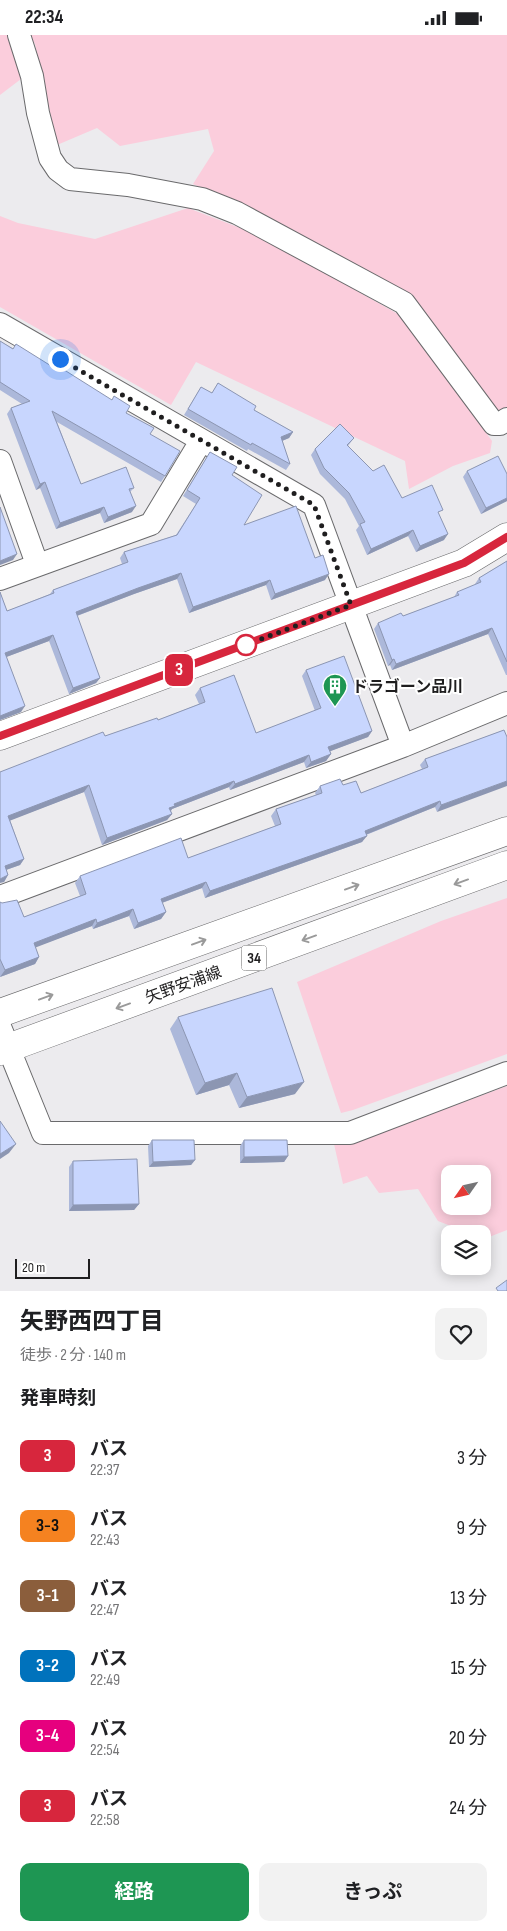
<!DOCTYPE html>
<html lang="ja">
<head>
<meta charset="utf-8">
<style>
  body { margin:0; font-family:"Sofia Sans Condensed","Noto Sans JP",sans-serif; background:#f2f2f2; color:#202124; height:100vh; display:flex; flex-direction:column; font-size:19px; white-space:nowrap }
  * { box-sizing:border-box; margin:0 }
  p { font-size:16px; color:#757577 }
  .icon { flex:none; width:28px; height:28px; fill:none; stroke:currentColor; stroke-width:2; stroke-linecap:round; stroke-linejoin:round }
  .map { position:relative; height:1256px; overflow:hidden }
  .sheet { display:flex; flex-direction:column; background:#fff; flex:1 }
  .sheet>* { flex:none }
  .badge { padding:0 10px; border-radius:8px; font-size:18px; line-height:32px }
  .needle { width:32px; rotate:236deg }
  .fabs { position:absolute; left:441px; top:1130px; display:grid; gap:10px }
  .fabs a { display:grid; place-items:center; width:50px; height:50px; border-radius:10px; background:#fff; box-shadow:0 2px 12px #0003; font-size:25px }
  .scale { position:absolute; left:15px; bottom:12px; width:75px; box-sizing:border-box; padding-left:5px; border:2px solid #1f1e1f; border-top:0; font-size:14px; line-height:18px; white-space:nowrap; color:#1f1e1f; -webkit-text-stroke:4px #fff; paint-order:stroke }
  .you { position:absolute; width:25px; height:25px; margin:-12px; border:4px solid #fff; border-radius:50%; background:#1a73e8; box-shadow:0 0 0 8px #1a73e833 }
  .map>.badge { position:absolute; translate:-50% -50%; box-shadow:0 0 0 2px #fff }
  h2 { padding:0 20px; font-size:19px; line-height:45px }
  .round { display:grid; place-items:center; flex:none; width:52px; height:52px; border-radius:10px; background:#f2f2f2 }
  .summary { display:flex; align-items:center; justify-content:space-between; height:85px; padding:0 20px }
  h1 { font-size:24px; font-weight:700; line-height:38px }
  .primary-button { display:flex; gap:10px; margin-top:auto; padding:10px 20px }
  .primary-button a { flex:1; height:58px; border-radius:10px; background:#1e9653; color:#fff; font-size:20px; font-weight:700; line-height:58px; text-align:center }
  .primary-button a+a { background:#f2f2f2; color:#202124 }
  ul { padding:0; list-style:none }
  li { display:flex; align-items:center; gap:15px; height:70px; padding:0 20px }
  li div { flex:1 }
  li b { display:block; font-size:19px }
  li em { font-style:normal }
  li .badge { min-width:55px; font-weight:700; text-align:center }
  .status { display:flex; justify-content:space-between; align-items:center; height:35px; padding:0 25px; background:#fff; direction:ltr }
  .status svg { height:14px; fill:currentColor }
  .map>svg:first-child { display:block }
  .green { fill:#fbcddc; fill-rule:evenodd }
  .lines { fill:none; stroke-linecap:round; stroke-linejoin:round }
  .street-casing { stroke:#6a6a6c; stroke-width:24 }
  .secondary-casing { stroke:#6a6a6c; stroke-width:29 }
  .primary-casing { stroke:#6a6a6c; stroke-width:29 }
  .street { stroke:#fff; stroke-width:22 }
  .secondary { stroke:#fff; stroke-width:28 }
  .primary { stroke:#fff; stroke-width:28 }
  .wall { fill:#acb8da }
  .shaded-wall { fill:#8c96b2 }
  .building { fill:#c8d6fe; stroke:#8c96b2 }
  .oneway { stroke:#9a9a9a }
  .line-casing { stroke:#fff; stroke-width:11 }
  .line { stroke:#d7263d; stroke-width:8 }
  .walk { stroke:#1f1e1f; stroke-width:5; stroke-dasharray:0 9 }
  .stop-dot { fill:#fff; stroke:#d7263d; stroke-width:2.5 }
  .labels { text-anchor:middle; stroke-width:4; stroke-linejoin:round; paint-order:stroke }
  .shield { fill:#fff; stroke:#626262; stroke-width:1 }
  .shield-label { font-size:15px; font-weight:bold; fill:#1f1e1f }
  .poi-label { font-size:16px; font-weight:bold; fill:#1f1e1f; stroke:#fff; text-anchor:start }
  .street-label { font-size:16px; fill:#1f1e1f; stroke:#fff }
</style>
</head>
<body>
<div class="status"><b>22:34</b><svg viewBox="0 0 49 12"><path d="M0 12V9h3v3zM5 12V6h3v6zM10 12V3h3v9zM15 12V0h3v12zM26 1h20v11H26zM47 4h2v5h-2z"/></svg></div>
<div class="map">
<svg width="507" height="1256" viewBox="0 0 507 1256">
  <rect width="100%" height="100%" fill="#ecebee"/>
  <!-- green -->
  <path class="green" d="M0,0H10L21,44L0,60Z
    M30,0H507V372L504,375H494L413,269L276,189L193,149L214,116L208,94L120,111L97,93L57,110L35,9Z
    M188,173L256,199L405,283L492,406L490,418L453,431L409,454L405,426L196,327L171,370L0,272V181L18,188L95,204Z
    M507,863V1019L353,1075L341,1078L297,947L441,886Z
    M507,1051V1195L484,1204L482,1199H471L438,1186L418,1154L379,1158L367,1141L343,1149L334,1109L364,1104ZM450,1139H482V1171H450Z"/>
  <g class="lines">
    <defs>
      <path id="street" d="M19,0L32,41L38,78L50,123L58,135L70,144L128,150L202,164L237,178L404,268L494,389H500L507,384
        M0,289L314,470L403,711
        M0,426L37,529
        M0,544L151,489L201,406
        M0,862L403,711L507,668
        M0,992L43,1098H350L507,1038"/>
      <path id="secondary" d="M0,701L464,528L507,502"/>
      <path id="primary" d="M0,978L507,796
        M0,1016L507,830"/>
    </defs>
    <!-- street casing -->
    <use href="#street" class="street-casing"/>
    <!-- secondary casing -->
    <use href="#secondary" class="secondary-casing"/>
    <!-- primary casing -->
    <use href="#primary" class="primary-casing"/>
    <!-- street -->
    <use href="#street" class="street"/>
    <!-- secondary -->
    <use href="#secondary" class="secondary"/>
    <!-- primary -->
    <use href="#primary" class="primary"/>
  </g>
  <!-- wall -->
  <path class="wall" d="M0,306L126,378L150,399L165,441L161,447L57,387L81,449L134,453L130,457L132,477L104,488L100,478L56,494L40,453L36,455L7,379L11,373L22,369L0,355Z
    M218,348L254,375L293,397L289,403L282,406L290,429L286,435L248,414L247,416L184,380L201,352L212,358Z
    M354,403L348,411L373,436L402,463L439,480L444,505L416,517L408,501L367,520L356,495L359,491L345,464L320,439L311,420L315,414Z
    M210,417L232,440L244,490L315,523L325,545L271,565L266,550L189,578L177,544L134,559L77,581L100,643L96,648L69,659L49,606L6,622L21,677L0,685V557L7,576L50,559L53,555L122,529L120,523L124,517L176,500L196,469L183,461Z
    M467,436L507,439V466L481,479L463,442Z
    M507,526V640H506L488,599L392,635L390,630L388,631L374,594L378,588L403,581L454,562L457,557L475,550V549L479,543Z
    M306,635L372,696L368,702L330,716L331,719L326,726L306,733L304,727L230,755L229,752L172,774L171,776L172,779L167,785L102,810L84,757L10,785L24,824L20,830L6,835L8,840L4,847L0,737L105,701L158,685L199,669L195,660L200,653L256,698L315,676L302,641Z
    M504,695L437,777L435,772L366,800L362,807L205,863L202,853L162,868L166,877L161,884L134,894L129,881L93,894L92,891L35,912L39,922L35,929L0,942V867L24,882L80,861L75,848L80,841L188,823L275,791L271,781L276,774L316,760L315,758L320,751L343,750L361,758L422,734L420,730L425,724Z
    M178,982L295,1059L239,1073L229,1050L196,1060L170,994Z
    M152,1105L195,1125L191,1130L149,1132L148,1111Z
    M244,1105L288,1121L284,1127L240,1128V1111Z
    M73,1126L139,1169L134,1175L69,1176V1132Z"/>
  <!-- shaded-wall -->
  <path class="shaded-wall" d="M293,397L289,403L277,408L281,402Z
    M45,447L40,453L36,455L40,449Z
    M507,463V466L481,479L486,473Z
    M136,471L132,477L104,488L108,482Z
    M104,472L100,478L56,494L60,488Z
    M413,495L408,501L367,520L371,514Z
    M448,499L444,505L416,517L420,511Z
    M17,519L13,525L0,530V526Z
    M181,538L177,544L134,559L71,583L76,577L138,553Z
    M329,539L325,545L271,565L275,559Z
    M270,545L266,550L189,578L193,572Z
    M492,593L488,599L392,635L396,629Z
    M53,600L49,606L1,624L5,618Z
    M394,624L390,630L388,631L392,625Z
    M100,643L96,648L69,659L73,653Z
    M25,671L21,677L0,685V681Z
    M372,696L368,702L323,719L328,712Z
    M331,719L326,726L306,733L311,727Z
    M309,720L304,727L230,755L235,749Z
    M234,746L229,752L172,774L170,777L169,773L174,769Z
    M507,746V751L437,777L441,770Z
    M89,750L84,757L4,788L8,781Z
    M440,766L435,772L360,802L365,796Z
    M172,779L167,785L102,810L107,803Z
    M367,801L362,807L205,863L210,856Z
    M24,824L20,830L0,837L5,831Z
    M8,840L4,847L0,848V844Z
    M206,847L202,853L156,870L161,864Z
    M133,874L129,881L93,894L97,888Z
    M166,877L161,884L134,894L138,888Z
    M96,884L92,891L29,915L34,908Z
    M39,922L35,929L0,942L5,935Z
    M237,1038L229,1050L196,1060L205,1048Z
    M304,1047L295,1059L239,1073L247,1062Z
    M16,1109L9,1118L0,1124V1119Z
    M288,1121L284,1127L240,1128L244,1122Z
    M195,1125L191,1130L149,1132L153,1127Z
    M139,1169L134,1175L69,1176L73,1170Z"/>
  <!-- building -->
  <path class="building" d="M0,306L13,314L16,309L56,334L58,331L112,365L114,361L130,371L126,378L154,393L150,399L180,416L165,441L52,376L81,449L126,432L134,453L129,454L136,471L108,482L104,472L60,488L45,447L40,449L11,373L30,366L0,347Z
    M218,348L256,371L254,375L293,397L281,402L290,429L252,408L251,410L188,374L201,352L212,358Z
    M340,389L354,403L347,410L373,436L384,430L402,463L432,450L443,475L438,477L448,499L420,511L413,495L371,514L360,489L365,487L349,458L324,433L315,414Z
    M210,417L237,432L232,440L262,460L244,490L296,471L315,523L323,520L329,539L275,559L270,545L193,572L181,538L138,553L76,577L100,643L73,653L53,600L5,618L25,671L0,681V557L7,576L54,558L53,555L128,527L124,517L177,500L200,463L187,455Z
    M498,421L507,439V463L486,473L467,436Z
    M0,472L17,519L0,526Z
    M507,526V627L492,593L396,629L394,624L392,625L378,588L401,578L403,581L459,560L457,557L481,547L479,543Z
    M344,621L372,696L328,712L331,719L311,727L309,720L235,749L234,746L174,769L175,771L169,773L172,779L107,803L89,750L8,781L24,824L5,831L8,840L0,844V737L103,697L105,701L157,683L158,685L205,667L200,653L234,640L256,698L321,673L306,635Z
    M504,695L507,702V746L441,770L440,766L365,796L367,801L210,856L206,847L161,864L166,877L138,888L133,874L97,888L96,884L34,908L39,922L5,935L0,924V867L2,868L17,865L24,882L86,859L80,841L181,803L188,823L281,789L276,774L322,758L320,751L340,744L343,750L356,746L361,758L428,732L425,724Z
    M272,953L304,1047L247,1062L237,1038L205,1048L178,982Z
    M0,1086L16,1109L0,1119Z
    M152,1105H194L195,1125L153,1127Z
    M244,1105H287L288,1121L244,1122Z
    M137,1124L139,1169L73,1170V1126Z
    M507,1245V1256H498L496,1253Z"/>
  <!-- one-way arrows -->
  <defs><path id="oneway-shaft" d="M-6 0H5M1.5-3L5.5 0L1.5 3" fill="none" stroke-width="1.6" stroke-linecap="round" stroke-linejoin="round" transform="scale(1.25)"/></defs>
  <g class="oneway">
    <use href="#oneway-shaft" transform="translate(461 847) rotate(160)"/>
    <use href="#oneway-shaft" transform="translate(352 852) rotate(-20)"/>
    <use href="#oneway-shaft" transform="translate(309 903) rotate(160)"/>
    <use href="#oneway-shaft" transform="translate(199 907) rotate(-20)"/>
    <use href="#oneway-shaft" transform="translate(46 962) rotate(-20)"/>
    <use href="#oneway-shaft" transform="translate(123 971) rotate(160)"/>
  </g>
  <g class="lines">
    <defs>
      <path id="line" d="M0,701L464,528L507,502"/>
    </defs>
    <!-- line casing -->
    <use href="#line" class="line-casing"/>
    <!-- line -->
    <use href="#line" class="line"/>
    <!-- walk -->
    <path class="walk" d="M60,324L314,470L351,570L240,612L246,610"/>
  </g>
  <!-- icons -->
  <defs>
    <symbol id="building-pin" viewBox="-11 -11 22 30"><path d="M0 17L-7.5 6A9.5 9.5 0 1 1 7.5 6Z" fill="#1e9653" stroke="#fff"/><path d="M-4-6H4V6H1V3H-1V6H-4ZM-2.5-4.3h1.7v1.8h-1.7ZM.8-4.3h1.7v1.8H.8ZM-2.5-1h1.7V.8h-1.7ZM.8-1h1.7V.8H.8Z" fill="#fff"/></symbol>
  </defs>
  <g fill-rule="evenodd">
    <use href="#building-pin" x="321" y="637" width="28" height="38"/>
  </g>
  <!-- markers -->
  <circle class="stop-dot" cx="246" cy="610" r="10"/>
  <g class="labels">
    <!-- shield labels -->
    <rect class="shield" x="241.5" y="910.5" width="25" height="25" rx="4"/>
    <g class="shield-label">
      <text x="254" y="928">34</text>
    </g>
    <!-- poi labels -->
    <g class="poi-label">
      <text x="352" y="657">ドラゴーン品川</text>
    </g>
    <!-- street labels -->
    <g class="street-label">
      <text transform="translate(183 949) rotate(-20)" y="6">矢野安浦線</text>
    </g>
  </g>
</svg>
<div class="fabs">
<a><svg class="needle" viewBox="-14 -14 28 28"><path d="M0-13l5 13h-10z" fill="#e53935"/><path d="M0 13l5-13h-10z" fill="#757577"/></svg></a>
<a><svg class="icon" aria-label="layers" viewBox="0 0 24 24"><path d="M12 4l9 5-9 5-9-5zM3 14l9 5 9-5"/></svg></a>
</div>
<div class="scale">20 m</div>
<div class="you" style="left:60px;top:324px"></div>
<b class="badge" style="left:179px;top:635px;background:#d7263d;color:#fff">3</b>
</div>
<section class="sheet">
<div class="summary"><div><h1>矢野西四丁目</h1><p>徒歩 · 2 分 · 140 m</p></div><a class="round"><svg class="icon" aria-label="heart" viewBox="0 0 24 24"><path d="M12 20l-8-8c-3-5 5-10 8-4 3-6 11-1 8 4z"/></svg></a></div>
<h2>発車時刻</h2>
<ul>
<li><span class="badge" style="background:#d7263d;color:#fff">3</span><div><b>バス</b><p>22:37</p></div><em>3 分</em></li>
<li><span class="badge" style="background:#f58220;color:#111">3-3</span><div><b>バス</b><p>22:43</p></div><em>9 分</em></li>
<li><span class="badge" style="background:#8b5e3c;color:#fff">3-1</span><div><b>バス</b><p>22:47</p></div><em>13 分</em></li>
<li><span class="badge" style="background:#0072bc;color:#fff">3-2</span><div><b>バス</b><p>22:49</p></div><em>15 分</em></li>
<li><span class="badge" style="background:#e6007e;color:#fff">3-4</span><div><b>バス</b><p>22:54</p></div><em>20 分</em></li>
<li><span class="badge" style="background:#d7263d;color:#fff">3</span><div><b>バス</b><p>22:58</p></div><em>24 分</em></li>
</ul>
<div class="primary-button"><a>経路</a><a>きっぷ</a></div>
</section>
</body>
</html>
